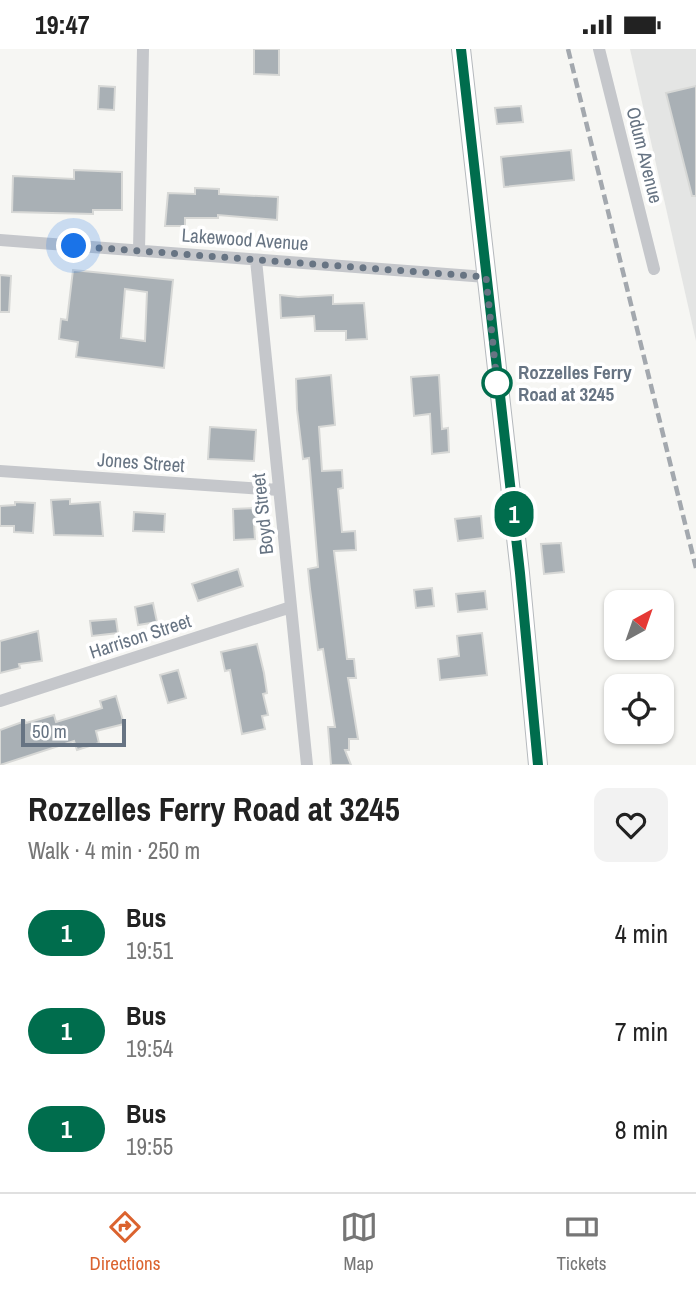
<!DOCTYPE html>
<html lang="en">
<head>
<meta charset="utf-8">
<style>
  body { margin:0; font-family:"Archivo Narrow",sans-serif; background:#f2f2f2; color:#222; height:100vh; display:flex; flex-direction:column; font-size:26px; white-space:nowrap }
  * { box-sizing:border-box; margin:0 }
  p { font-size:23px; color:#767676 }
  .icon { flex:none; width:38px; height:38px; fill:none; stroke:currentColor; stroke-width:2; stroke-linecap:round; stroke-linejoin:round }
  .map { position:relative; height:716px; overflow:hidden }
  .sheet { display:flex; flex-direction:column; background:#fff; flex:1 }
  .sheet>* { flex:none }
  .badge { padding:0 14px; border-radius:23px; font-size:24px; line-height:46px }
  .needle { width:46px; rotate:40deg }
  .controls { position:absolute; left:604px; top:541px; display:grid; gap:14px }
  .controls a { display:grid; place-items:center; width:70px; height:70px; border-radius:14px; background:#fff; box-shadow:0 2px 5px #0004; font-size:35px }
  .scale { position:absolute; left:21px; bottom:18px; width:105px; box-sizing:border-box; padding-left:7px; border:4px solid #677483; border-top:0; font-size:19px; line-height:24px; white-space:nowrap; color:#677483; -webkit-text-stroke:5px #fff; paint-order:stroke }
  .you { position:absolute; width:35px; height:35px; margin:-18px; border:5px solid #fff; border-radius:50%; background:#1a73e8; box-shadow:0 0 0 10px #1a73e833 }
  .map>.badge { position:absolute; translate:-50% -50%; box-shadow:0 0 0 4px #fff }
  .round { display:grid; place-items:center; flex:none; width:74px; height:74px; border-radius:14px; background:#f2f2f2 }
  .summary { display:flex; align-items:center; justify-content:space-between; height:119px; padding:0 28px }
  h1 { font-size:33px; font-weight:800; line-height:52px }
  ul { padding:0; list-style:none }
  li { display:flex; align-items:center; gap:21px; height:98px; padding:0 28px }
  li div { flex:1 }
  li b { display:block; font-size:26px }
  li em { font-style:normal }
  li .badge { min-width:77px; font-weight:700; text-align:center }
  .status { display:flex; justify-content:space-between; align-items:center; height:49px; padding:0 35px; background:#fff; direction:ltr }
  .status svg { height:19px; fill:currentColor }
  .tab-bar { display:flex; justify-content:space-around; align-items:center; height:98px; border-top:2px solid #e0e0e0; background:#fff; font-size:19px; color:#767676 }
  .tab-bar a { display:grid; justify-items:center; gap:4px }
  .tab-bar .current { color:#db632f }
  .map>svg:first-child { display:block }
  .built { fill:#e4e5e4 }
  .building { fill:#a9b0b5; stroke:#d7d8d6; stroke-width:2; fill-rule:evenodd }
  .lines { fill:none; stroke-linecap:round; stroke-linejoin:round }
  .secondary-casing { stroke:#b5b9bd; stroke-width:20 }
  .street { stroke:#c5c7cb; stroke-width:12 }
  .secondary { stroke:#fff; stroke-width:18 }
  .rail { stroke:#a3a8ae; stroke-width:4.5; stroke-dasharray:10 5; stroke-linecap:butt }
  .line-casing { stroke:#fff; stroke-width:16 }
  .line { stroke:#006d4d; stroke-width:10 }
  .walk { stroke:#677483; stroke-width:7; stroke-dasharray:0 12.6 }
  .stop-dot { fill:#fff; stroke:#006d4d; stroke-width:3.5 }
  .labels { text-anchor:middle; stroke-width:7; stroke-linejoin:round; paint-order:stroke }
  .street-label { font-size:19px; fill:#677483; stroke:#fff }
  .stop-label { font-size:19px; font-weight:bold; fill:#677483; stroke:#fff; text-anchor:start }
</style>
</head>
<body>
<div class="status"><b>19:47</b><svg viewBox="0 0 49 12"><path d="M0 12V9h3v3zM5 12V6h3v6zM10 12V3h3v9zM15 12V0h3v12zM26 1h20v11H26zM47 4h2v5h-2z"/></svg></div>
<div class="map">
<svg width="696" height="716" viewBox="0 0 696 716">
  <rect width="100%" height="100%" fill="#f6f6f3"/>
  <!-- built -->
  <path class="built" d="M630,0H696V292Z"/>
  <!-- building -->
  <path class="building" d="M254,0H279V26L254,25Z
    M99,37L115,38L114,61L98,60Z
    M696,37V147H692L666,44Z
    M521,57L523,73L497,75L495,59Z
    M571,101L574,131L504,138L501,108Z
    M74,121L122,123V161H93V165L12,163L13,127L74,130Z
    M195,139L219,140V145L278,148L277,171L218,166V169H185V177H165L168,144L195,145Z
    M73,221L173,231L164,319L76,308L78,293L59,290L61,270L67,271ZM125,240L147,243L145,292L121,289Z
    M0,226L11,227L9,263H0Z
    M280,246L298,248L333,246V255L364,254L367,290L346,291V282H315L314,267L281,269Z
    M331,326L335,376L319,378L322,422L342,421L343,439L338,440L342,483L355,482L356,501L334,502L347,610H354L356,629H348L358,690H349V701H345L351,716H331L328,678H335L323,600L318,601L310,540L308,520L318,518L309,409L303,410L297,360L296,330Z
    M439,326L442,380L448,379L449,403L432,405L430,365L414,367L411,328Z
    M210,378L256,381L254,412L208,410Z
    M70,450V455L100,453L103,487L54,486L51,451Z
    M15,453L35,454L33,484L14,483V477H0V457L15,456Z
    M258,459L259,475H254L255,490L234,491L233,460Z
    M134,463L165,465L164,483L133,482Z
    M481,467L483,489L458,492L455,470Z
    M561,494L564,523L544,525L541,495Z
    M238,520L243,537L198,552L192,535Z
    M432,539L434,557L416,559L414,541Z
    M485,542L487,560L458,563L456,545Z
    M153,554L157,573L138,576L135,558Z
    M116,570L118,584L92,587L90,572Z
    M38,582L42,612L19,615L20,619L0,624V592Z
    M482,584L487,626L440,631L438,610L459,607L457,587Z
    M257,595L264,624L267,644L263,645L268,666L262,667L265,680L242,685L230,621L225,622L221,603Z
    M178,621L186,649L168,654L160,626Z
    M116,647L124,675L96,682L99,694L77,701L74,692L0,716V681L25,672L26,674L54,666L56,673L102,659L100,652Z"/>
  <g class="lines">
    <defs>
      <path id="secondary" d="M461,0L520,524L538,716"/>
    </defs>
    <!-- secondary casing -->
    <use href="#secondary" class="secondary-casing"/>
    <!-- street -->
    <path class="street" d="M599,0L654,220
      M0,191L486,228
      M139,202L143,0
      M256,211L307,716
      M0,422L279,441
      M0,652L291,558"/>
    <!-- secondary -->
    <use href="#secondary" class="secondary"/>
    <!-- rail -->
    <path class="rail" d="M568,0L696,519"/>
  </g>
  <g class="lines">
    <defs>
      <path id="line" d="M461,0L520,524L538,716"/>
    </defs>
    <!-- line casing -->
    <use href="#line" class="line-casing"/>
    <!-- line -->
    <use href="#line" class="line"/>
    <!-- walk -->
    <path class="walk" d="M74,197L486,228L497,334"/>
  </g>
  <!-- markers -->
  <circle class="stop-dot" cx="497" cy="334" r="14"/>
  <g class="labels">
    <!-- street labels -->
    <g class="street-label">
      <text transform="translate(645 106) rotate(76)" y="7">Odum Avenue</text>
      <text transform="translate(245 190) rotate(4)" y="7">Lakewood Avenue</text>
      <text transform="translate(141 413) rotate(4)" y="7">Jones Street</text>
      <text transform="translate(262 465) rotate(-96)" y="7">Boyd Street</text>
      <text transform="translate(140 587) rotate(-18)" y="7">Harrison Street</text>
    </g>
    <!-- stop labels -->
    <g class="stop-label">
      <text x="518" y="330">Rozzelles Ferry<tspan x="518" dy="22">Road at 3245</tspan></text>
    </g>
  </g>
</svg>
<div class="controls">
<a><svg class="needle" viewBox="-14 -14 28 28"><path d="M0-13l5 13h-10z" fill="#e53935"/><path d="M0 13l5-13h-10z" fill="#767676"/></svg></a>
<a><svg class="icon" aria-label="locate" viewBox="0 0 24 24"><circle cx="12" cy="12" r="6"/><path d="M12 2v4M12 18v4M2 12h4M18 12h4"/></svg></a>
</div>
<div class="scale">50 m</div>
<div class="you" style="left:74px;top:197px"></div>
<b class="badge" style="left:514px;top:465px;background:#006d4d;color:#fff">1</b>
</div>
<section class="sheet">
<div class="summary"><div><h1>Rozzelles Ferry Road at 3245</h1><p>Walk · 4 min · 250 m</p></div><a class="round"><svg class="icon" aria-label="heart" viewBox="0 0 24 24"><path d="M12 20l-8-8c-3-5 5-10 8-4 3-6 11-1 8 4z"/></svg></a></div>
<ul>
<li><span class="badge" style="background:#006d4d;color:#fff">1</span><div><b>Bus</b><p>19:51</p></div><em>4 min</em></li>
<li><span class="badge" style="background:#006d4d;color:#fff">1</span><div><b>Bus</b><p>19:54</p></div><em>7 min</em></li>
<li><span class="badge" style="background:#006d4d;color:#fff">1</span><div><b>Bus</b><p>19:55</p></div><em>8 min</em></li>
</ul>
</section>
<nav class="tab-bar">
<a class="current"><svg class="icon" aria-label="directions" viewBox="0 0 24 24"><path d="M12 3l9 9-9 9-9-9zM9 14v-3h6M13 9l2 2-2 2"/></svg>Directions</a>
<a><svg class="icon" aria-label="map" viewBox="0 0 24 24"><path d="M3 6l6-2 6 2 6-2v14l-6 2-6-2-6 2zM9 4v14M15 6v14"/></svg>Map</a>
<a><svg class="icon" aria-label="tickets" viewBox="0 0 24 24"><path d="M3 7h18v10H3zM15 7v10"/></svg>Tickets</a>
</nav>
</body>
</html>
